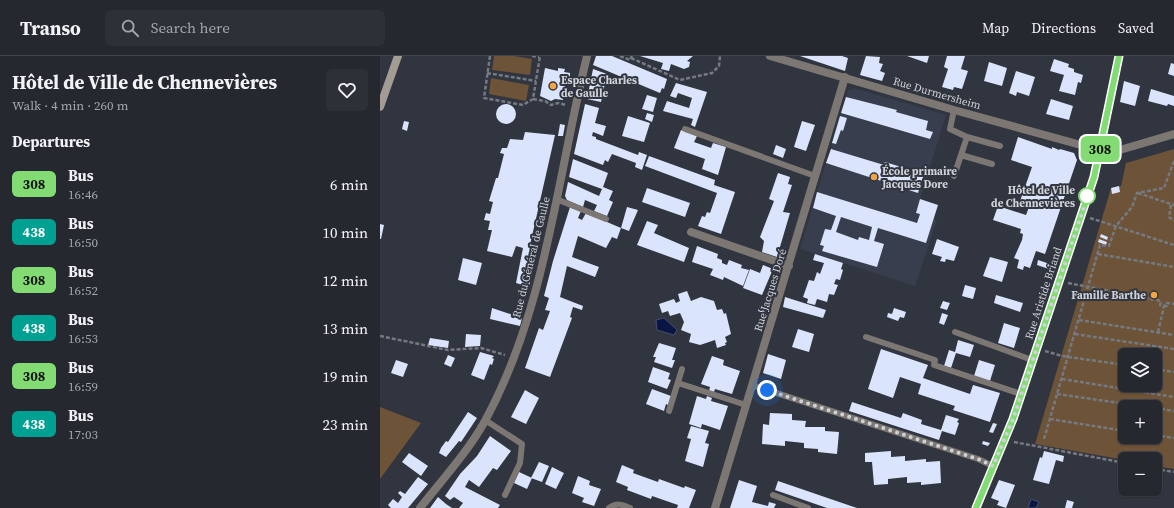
<!DOCTYPE html>
<html lang="en">
<head>
<meta charset="utf-8">
<style>
  body { margin:0; font-family:"Source Serif 4",serif; background:#2d3037; color:#f1f3f6; height:100vh; display:flex; flex-direction:column; font-size:15px; white-space:nowrap }
  * { box-sizing:border-box; margin:0 }
  p { font-size:13px; color:#a3a6aa }
  .icon { flex:none; width:22px; height:22px; fill:none; stroke:currentColor; stroke-width:2; stroke-linecap:round; stroke-linejoin:round }
  .map { position:relative; flex:1; overflow:hidden }
  .side { display:flex; flex-direction:column; background:#25282f; width:380px }
  .side>* { flex:none }
  .badge { padding:0 8px; border-radius:6px; font-size:14px; line-height:26px }
  .tools { position:absolute; left:738px; top:292px; display:grid; gap:8px }
  .tools a { display:grid; place-items:center; width:44px; height:44px; border-radius:6px; background:#25282f; box-shadow:0 1px 3px #0004,0 0 0 1px #42444b; font-size:20px }
  .you { position:absolute; width:20px; height:20px; margin:-10px; border:3px solid #fff; border-radius:50%; background:#1a73e8; box-shadow:0 0 0 6px #1a73e833 }
  .map>.badge { position:absolute; translate:-50% -50%; box-shadow:0 0 0 2px #fff }
  h2 { padding:0 12px; font-size:15px; line-height:36px }
  .round { display:grid; place-items:center; flex:none; width:42px; height:42px; border-radius:6px; background:#2d3037 }
  .summary { display:flex; align-items:center; justify-content:space-between; height:68px; padding:0 12px }
  h1 { font-size:19px; font-weight:700; line-height:30px }
  ul { padding:0; list-style:none }
  li { display:flex; align-items:center; gap:12px; height:48px; padding:0 12px }
  li div { flex:1 }
  li b { display:block; font-size:15px }
  li em { font-style:normal }
  li .badge { min-width:44px; font-weight:700; text-align:center }
  header { display:flex; align-items:center; gap:24px; box-sizing:border-box; height:56px; padding:0 20px; background:#25282f; border-bottom:1px solid #42444b }
  header strong { font-size:19px }
  nav { display:flex; gap:22px; margin-inline-start:auto; font-size:14px }
  .search { width:280px; height:36px; background:#2d3037; display:flex; align-items:center; gap:10px; box-sizing:border-box; padding:0 14px; border-radius:6px; color:#a3a6aa; font-size:15px }
  main { display:flex; flex:1; min-height:0 }
  .map>svg:first-child { display:block }
  .built { fill:#383e4e }
  .green { fill:#6d5337; fill-rule:evenodd }
  .water { fill:#0b1544; stroke:#464e70 }
  .building { fill:#dae4fd; fill-rule:evenodd }
  .lines { fill:none; stroke-linecap:round; stroke-linejoin:round }
  .path { stroke:#757981; stroke-width:2.5; stroke-dasharray:4 2; stroke-linecap:butt }
  .service { stroke:#7c7773; stroke-width:6 }
  .minor { stroke:#7c7773; stroke-width:8 }
  .tertiary { stroke:#7c7773; stroke-width:8 }
  .secondary { stroke:#a39c95; stroke-width:8 }
  .line-casing { stroke:#fff; stroke-width:9 }
  .line { stroke:#82dc73; stroke-width:6 }
  .walk { stroke:#cfd2d8; stroke-width:4; stroke-dasharray:0 7.2 }
  .poi-dot { fill:#f2a542; stroke:#31353f; stroke-width:1.5 }
  .stop-dot { fill:#fff; stroke:#82dc73; stroke-width:2 }
  .labels { text-anchor:middle; stroke-width:4; stroke-linejoin:round; paint-order:stroke }
  .poi-label { font-size:11px; font-weight:bold; fill:#cfd2d8; stroke:#31353f; text-anchor:start }
  .street-label { font-size:11px; fill:#cfd2d8; stroke:#31353f }
  .stop-label { font-size:11px; font-weight:bold; fill:#cfd2d8; stroke:#31353f; text-anchor:end }
</style>
</head>
<body>
<header>
<strong>Transo</strong>
<div class="search"><svg class="icon" aria-label="search" viewBox="0 0 24 24"><circle cx="10" cy="10" r="6"/><path d="M15 15l6 6"/></svg>Search here</div>
<nav><a>Map</a><a>Directions</a><a>Saved</a></nav>
</header>
<main>
<section class="side">
<div class="summary"><div><h1>Hôtel de Ville de Chennevières</h1><p>Walk · 4 min · 260 m</p></div><a class="round"><svg class="icon" aria-label="heart" viewBox="0 0 24 24"><path d="M12 20l-8-8c-3-5 5-10 8-4 3-6 11-1 8 4z"/></svg></a></div>
<h2>Departures</h2>
<ul>
<li><span class="badge" style="background:#82dc73;color:#111">308</span><div><b>Bus</b><p>16:46</p></div><em>6 min</em></li>
<li><span class="badge" style="background:#00a092;color:#fff">438</span><div><b>Bus</b><p>16:50</p></div><em>10 min</em></li>
<li><span class="badge" style="background:#82dc73;color:#111">308</span><div><b>Bus</b><p>16:52</p></div><em>12 min</em></li>
<li><span class="badge" style="background:#00a092;color:#fff">438</span><div><b>Bus</b><p>16:53</p></div><em>13 min</em></li>
<li><span class="badge" style="background:#82dc73;color:#111">308</span><div><b>Bus</b><p>16:59</p></div><em>19 min</em></li>
<li><span class="badge" style="background:#00a092;color:#fff">438</span><div><b>Bus</b><p>17:03</p></div><em>23 min</em></li>
</ul>
</section>
<div class="map">
<svg width="794" height="452" viewBox="0 0 794 452">
  <rect width="100%" height="100%" fill="#31353f"/>
  <!-- built -->
  <path class="built" d="M474,32L566,59L540,143L558,149L554,162L557,164L535,230L420,193L468,35Z"/>
  <!-- green -->
  <path class="green" d="M114,0H134L152,3L150,19L112,14Z
    M111,22L149,29L146,45L109,38Z
    M794,93V413L775,410V403H745V404L655,388L731,132L741,130L746,107ZM745,299H775V329H745ZM745,351H775V381H745Z
    M0,351L41,367L0,423Z"/>
  <!-- water -->
  <path class="water" d="M284,262L297,274L294,279L277,274L276,264Z
    M651,443L659,446L656,452H648Z"/>
  <!-- building -->
  <path class="building" d="M216,0H232L287,23L284,33L282,32L280,37L213,9Z
    M260,0H313L307,5L310,6L309,11L304,13L291,8L289,15L281,13L283,7Z
    M420,0H462L468,2L465,15Z
    M486,0L500,1L499,7L503,8L500,15L505,17L502,25L480,19Z
    M527,0H549L547,7Z
    M567,0H585L581,13L588,15L582,33L574,31L573,34L562,31L568,13L564,11Z
    M674,3L689,8L688,11L694,13V16L703,19L701,27L698,26L695,39L679,35L684,19L670,15Z
    M609,6L627,12L622,30L604,25Z
    M791,7L794,8V20L788,18Z
    M165,12L178,15V12L185,13L184,16L190,17V22L186,24L183,44L175,43L171,45L160,40Z
    M213,13L227,18L221,46L207,43Z
    M636,15L655,21L649,40L637,36L636,40L629,37Z
    M744,25L760,30L755,50L740,46Z
    M296,27L327,36L315,71L311,69L313,63L283,55L287,45L309,52L312,42L298,37L296,42L290,40Z
    M771,33L794,40V50L788,48L787,50L768,45Z
    M267,39L277,42L273,56L262,53Z
    M466,41L517,54L516,56L548,65L546,74L553,76L550,83L461,57Z
    M671,43L693,50L689,64L666,58Z
    M205,48L219,52L215,67L226,70L223,80L213,76L212,80L216,81V83L258,99L259,96L267,99L262,114L255,111L256,107L232,98L228,106L225,104L223,109L194,98Z
    M116 58a10 10 0 1 1 20 0a10 10 0 1 1-20 0Z
    M267,57L274,59L272,66L265,63Z
    M248,60L270,67L264,86L242,80Z
    M460,60L467,62L463,75L461,74L456,88L452,87Z
    M24,65L29,66L27,75L22,73Z
    M422,65L435,69L426,95L414,91Z
    M180,68L185,69L183,80H178Z
    M301,74L317,80L314,86L331,92L333,87L346,91L338,119L322,113L325,103L294,92Z
    M145,76L175,79L150,189L158,191L149,231L136,227L143,192L136,190L132,201L107,195L112,174H108L110,165L104,164L106,157L110,158L113,146L109,145L116,122H118L124,98L120,97L122,92H127L130,83L143,84Z
    M638,81L672,93V91L679,94L680,93L694,97L697,104L665,198L656,195L650,212L644,210L643,214L637,212L639,204L634,202L642,184L643,178L640,177L641,173L613,164L618,150L646,159L649,151L639,148L652,111L631,104Z
    M396,89L406,93L403,102L393,98Z
    M451,93L504,109L505,106L544,118L538,137L446,107Z
    M269,100L335,124L334,129L355,136L341,178L318,170L322,160L325,161L327,156L330,157L337,137L265,110Z
    M193,103L228,117L223,131L233,135L229,144L233,146L227,160L214,155L217,149L205,144L203,151L187,144L185,140L188,126L219,140L222,133L189,121Z
    M398,117L410,121L408,128L412,129L403,156L410,157L397,201L382,196L384,185L380,181L394,145L389,143Z
    M739,130L740,136L732,138L731,132Z
    M267,132L310,147L305,161L262,146Z
    M437,136L537,167L540,158L536,157L540,143L558,149L546,187L498,172L494,185L504,188L497,211L442,195L444,190L440,189L445,173L451,174L456,160L433,152ZM461,161L492,171L489,184L479,181L478,184L456,176Z
    M190,151L201,155L198,162L202,164L206,157L241,172L247,151L258,154L249,175L241,172L237,183L232,181L226,192L198,180L192,201L219,211L215,221L187,210L180,241L203,250L202,254L193,251L190,261L192,262L170,321L145,312L159,272L163,274L170,255L165,254L169,242L164,240L173,205Z
    M267,165L278,169L274,177L309,192L304,206L257,189Z
    M0,168L4,169L1,183H0Z
    M721,178L728,181L727,184L720,181Z
    M557,183L579,191L574,205L566,203L565,206L560,205L562,201L552,198Z
    M719,183L727,186L726,189L718,186Z
    M317,190L338,198L337,202L342,204V207L347,209L349,204L362,209L361,212L369,214L363,230L344,221L343,224L330,219L333,213L312,206Z
    M435,198L463,207L461,213L463,214L460,224L456,223L454,228L458,229L454,239L449,238L447,246L437,243L435,249L427,247L428,243L423,241L429,224L434,225L437,216L440,218L444,207L433,204Z
    M610,201L628,206L622,226L603,220Z
    M83,202L102,207L96,229L78,224Z
    M658,204L670,208L669,213L657,209Z
    M383,209L393,213L382,239L363,232L370,213L380,217Z
    M585,229L596,232L593,243L582,240Z
    M307,235L311,245L321,241L334,245L337,254L342,253L344,258L346,257L351,278L345,281L347,286L345,287L346,289L337,292L335,284L320,289L309,286L311,278L301,274L304,266L300,257L290,260L288,255L282,257L279,248L294,243L296,247L300,245L298,238Z
    M616,239L643,247L640,256L614,247Z
    M405,241L446,254L443,262L403,251Z
    M563,245L570,247L567,254L560,252Z
    M380,249L386,250L384,257L378,255Z
    M112,252L142,262L140,270L110,263Z
    M514,252L526,256L524,262L520,261L518,265L507,261L508,257L512,258Z
    M562,257L568,259L564,269L559,267Z
    M624,267L640,272L634,292L618,287Z
    M418,273L434,278L429,296L412,291Z
    M86,278L101,279L100,290L85,291Z
    M50,282L69,285L68,292L48,289Z
    M578,284L594,289L590,301L576,297L571,312L564,310L569,294L575,296Z
    M279,287L296,292L292,304H295L292,312L274,306L276,301H273Z
    M501,293L548,309L543,322L590,338L593,329L620,337L610,366L573,354L575,350L538,338L541,328L520,321L513,342L488,333Z
    M100,296L114,300L112,302L114,303L112,309L110,308L104,324L91,319Z
    M388,298L406,304L401,323L383,317Z
    M68,299L75,302L71,311L64,308Z
    M332,300L344,304L343,309L360,315L352,338L335,333L334,336L329,335L330,331L321,328Z
    M16,304L28,308L23,321L11,317Z
    M599,304L615,309L610,325L594,320Z
    M273,311L290,317L288,323L291,324L287,333L268,326Z
    M272,333L291,340L288,349L286,348L284,355L266,348Z
    M145,334L159,342L146,368L131,361Z
    M317,340L326,343L327,340L332,342L331,345L348,350L340,374L322,368L321,372L309,368Z
    M472,346L521,362L523,357L542,364L541,368L561,374L566,359L579,363L577,366L579,367L575,379L562,375L559,384L469,355Z
    M88,356L97,362L81,386L79,385L66,401L59,397L61,392L66,385L68,386Z
    M390,357L412,358V364L426,365L425,371H445V375L459,376L457,398L438,396V393L424,392V387L405,385V390L382,388L383,368L389,369Z
    M613,367L617,368L613,377L609,376Z
    M311,370L329,375L325,387L329,388L323,411L305,405L311,383L307,382Z
    M110,380L131,395L117,414L113,412L99,431L89,424L85,431L120,449L118,452H79L83,447L74,441L70,444L65,440L80,418L97,400Z
    M603,385L610,387L608,390L602,388Z
    M511,395V401L525,400V405L546,403V406L560,405L561,427L541,429V426L527,427V421L508,423V428L494,429L492,406H485V397Z
    M664,395L684,400L683,406L676,404L669,428L653,424L660,401L662,402Z
    M29,397L48,410L41,420L22,406Z
    M159,406L169,410L162,426L151,422Z
    M242,409L254,414L253,417L278,426L279,423L304,432L305,430L316,434L309,452H297L298,449L272,440L271,443L247,434L248,431L236,426Z
    M172,411L184,417L176,433L165,428Z
    M139,416L152,422L147,433L134,427Z
    M198,420L210,425L209,429L221,433L214,450L202,446L204,442L192,437Z
    M38,421L48,428L28,452H11L8,449L13,443L18,447L22,441L18,437L20,435L25,438Z
    M359,424L377,430L372,446L388,450L389,446L396,448L394,452H350Z
    M619,424L635,429L626,452L617,449L619,445L611,442Z
    M398,425L471,450L477,452H447L395,434Z
    M58,441L66,448L72,452H50Z
    M687,444L694,446L692,452H685Z"/>
  <g class="lines">
    <!-- path -->
    <path class="path" d="M110,0L104,42L143,49L153,43L160,0
      M152,0L159,1
      M240,0L250,4L252,0
      M251,2L300,24L332,17L339,10L340,0
      M107,17L156,25
      M153,43L165,45L171,49L178,47L186,49
      M758,137L794,149
      M791,149L789,161L794,165
      M710,162L794,189
      M718,198L794,211
      M688,227L781,245L780,249L787,250V247L794,248
      M699,264L794,279
      M778,276L784,250
      M695,278L794,293
      M0,280L68,294L101,292L125,299
      M665,295L682,300L745,309
      M775,299L776,290
      M775,313L794,316
      M682,323L794,341
      M769,336L770,329
      M677,338L767,351
      M775,352L794,355
      M670,363L745,375
      M775,379L794,382
      M664,383L720,189L729,190L736,170L752,151L757,137L784,132L794,105
      M634,386L745,407
      M775,413L794,416"/>
    <!-- service -->
    <path class="service" d="M574,54L570,73L587,81L574,120
      M305,73L435,120
      M587,81L620,90
      M581,99L612,108
      M176,143L226,163
      M575,276L652,304
      M486,281L555,304L554,309L641,338
      M298,327L366,349
      M372,329L598,403L613,410
      M289,355L302,313
      M105,364L142,388L140,407L125,439
      M393,439L428,452
      M229,452C236,447 242,448 250,452"/>
    <!-- minor -->
    <path class="minor" d="M390,0L574,54L719,94L733,96L794,78
      M311,176L409,210
      M335,452L465,21"/>
    <!-- tertiary -->
    <path class="tertiary" d="M40,452C62,424 87,397 105,365C166,253 177,122 207,0
      M596,452L633,363L714,121L739,0"/>
    <!-- secondary -->
    <path class="secondary" d="M0,51L18,0"/>
  </g>
  <g class="lines">
    <defs>
      <path id="line" d="M596,452L633,363L714,121L739,0"/>
    </defs>
    <!-- line casing -->
    <use href="#line" class="line-casing"/>
    <!-- line -->
    <use href="#line" class="line"/>
    <!-- walk -->
    <path class="walk" d="M387,334L598,403L613,410L633,363L708,139L707,140"/>
  </g>
  <!-- markers -->
  <g class="poi-dot">
    <circle cx="173" cy="30" r="4"/>
    <circle cx="494" cy="121" r="4"/>
    <circle cx="774" cy="239" r="4"/>
  </g>
  <circle class="stop-dot" cx="707" cy="140" r="8"/>
  <g class="labels">
    <!-- poi labels -->
    <g class="poi-label">
      <text x="181" y="28">Espace Charles<tspan x="181" dy="13">de Gaulle</tspan></text>
      <text x="502" y="119">École primaire<tspan x="502" dy="13">Jacques Dore</tspan></text>
      <text x="766" y="243" text-anchor="end">Famille Barthe</text>
    </g>
    <!-- street labels -->
    <g class="street-label">
      <text transform="translate(557 37) rotate(16)" y="4">Rue Durmersheim</text>
      <text transform="translate(151 201) rotate(-76)" y="4">Rue du Général de Gaulle</text>
      <text transform="translate(390 234) rotate(-73)" y="4">Rue Jacques Doré</text>
      <text transform="translate(663 237) rotate(-72)" y="4">Rue Aristide Briand</text>
    </g>
    <!-- stop labels -->
    <g class="stop-label">
      <text x="695" y="138">Hôtel de Ville<tspan x="695" dy="13">de Chennevières</tspan></text>
    </g>
  </g>
</svg>
<div class="tools">
<a><svg class="icon" aria-label="layers" viewBox="0 0 24 24"><path d="M12 4l9 5-9 5-9-5zM3 14l9 5 9-5"/></svg></a>
<a>+</a>
<a>−</a>
</div>
<div class="you" style="left:387px;top:334px"></div>
<b class="badge" style="left:720px;top:93px;background:#82dc73;color:#111">308</b>
</div>
</main>
</body>
</html>
